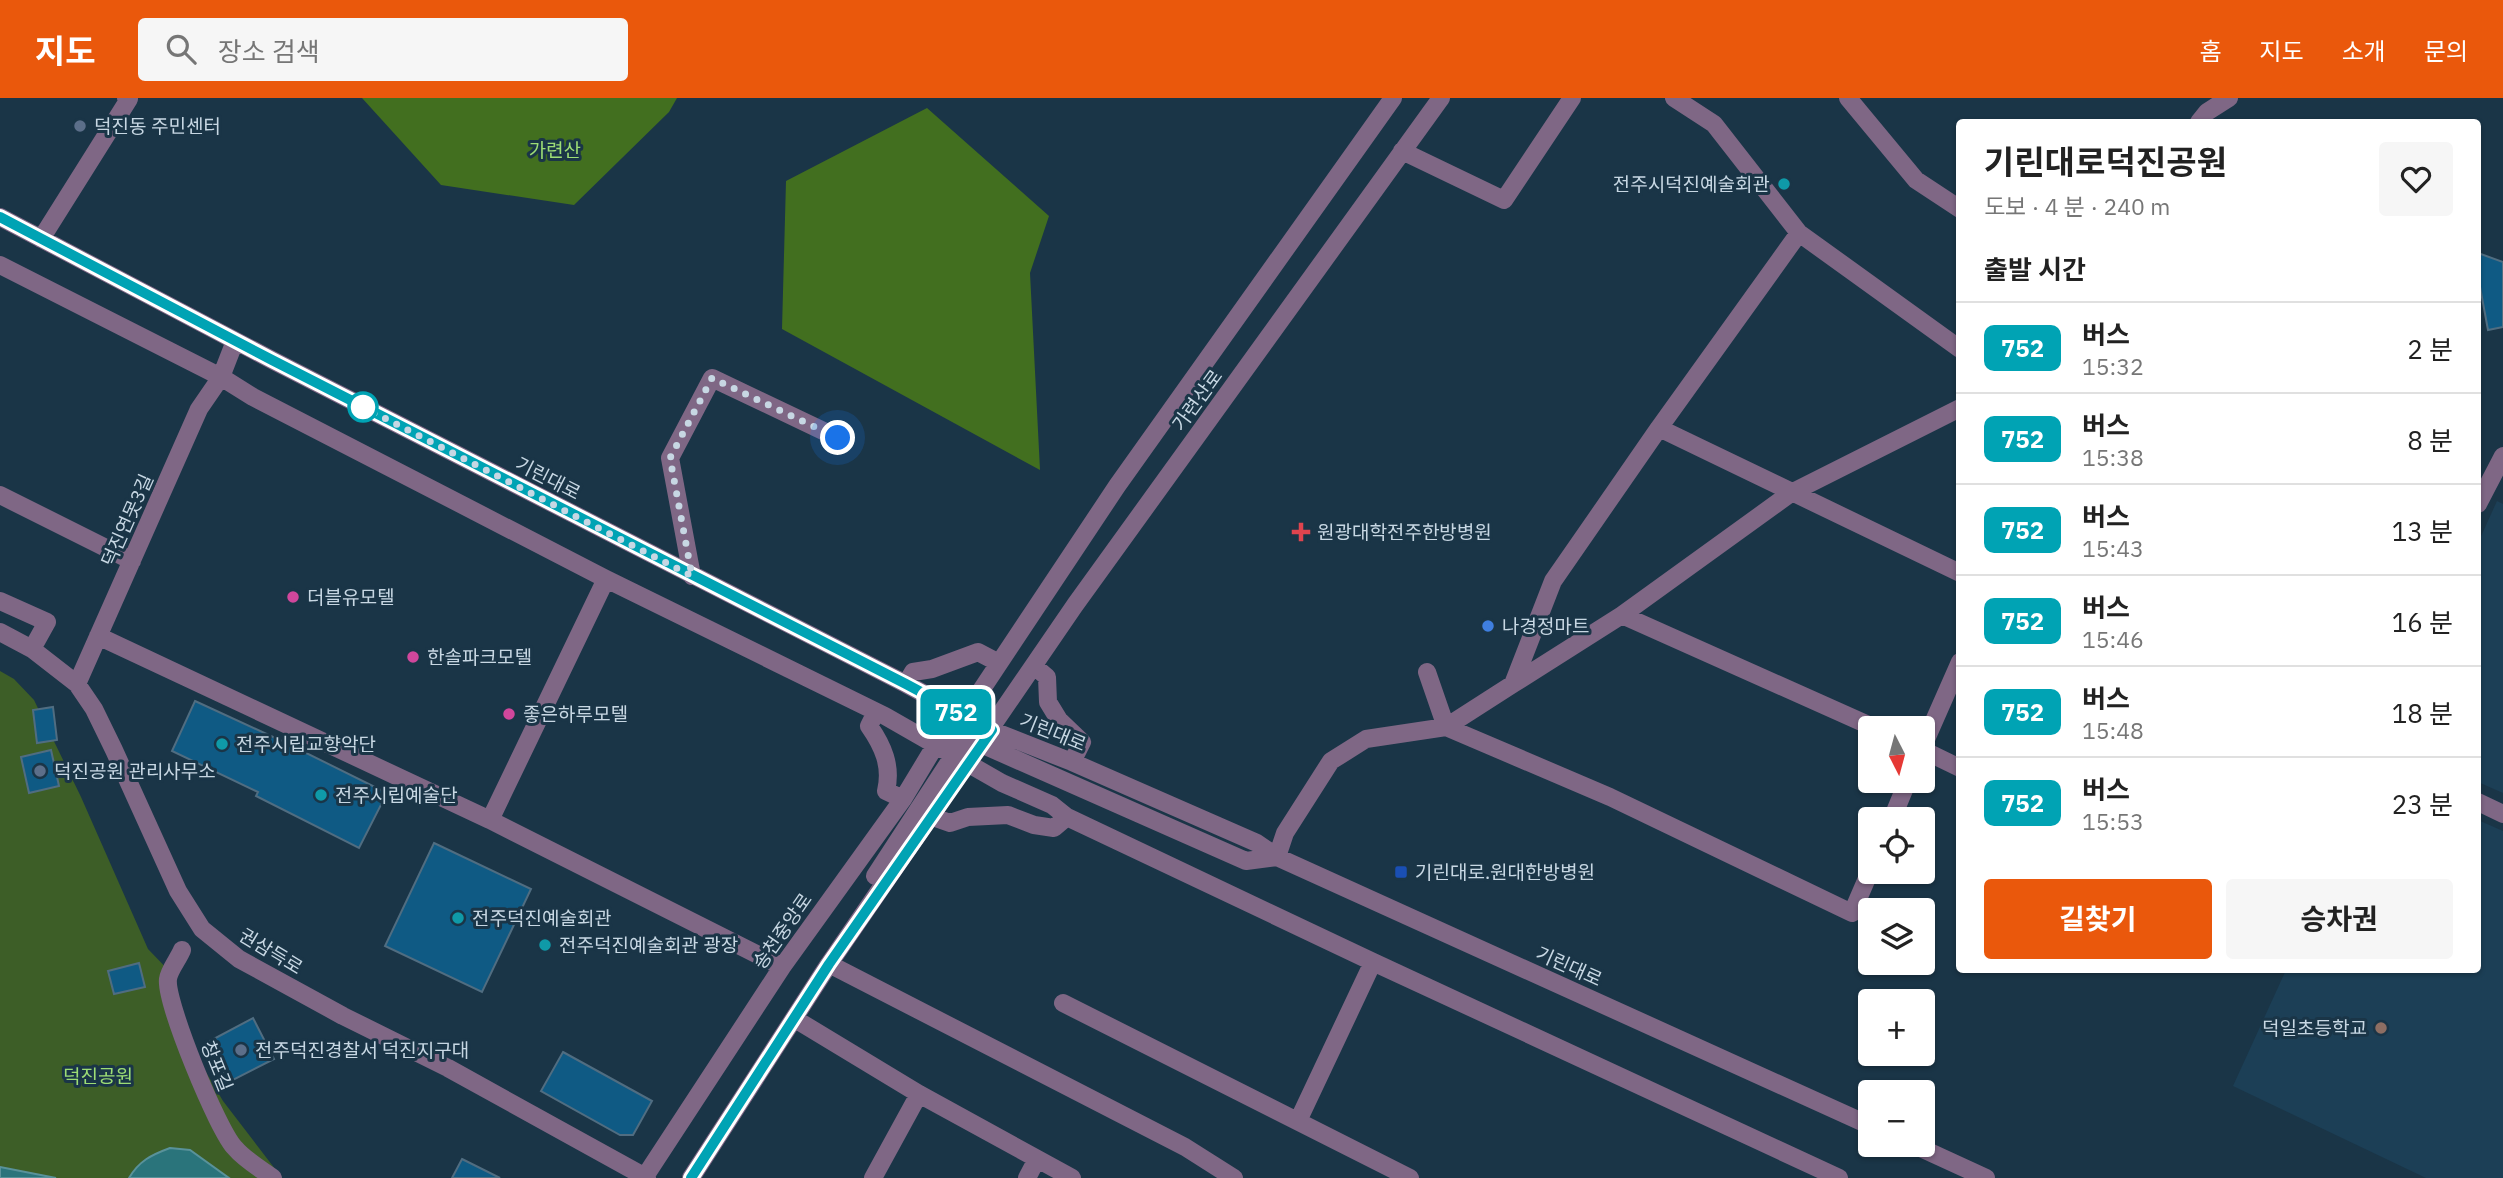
<!DOCTYPE html>
<html lang="ko">
<head>
<meta charset="utf-8">
<style>
  body { margin:0; font-family:"IBM Plex Sans","Noto Sans KR",sans-serif; background:#f6f6f6; color:#222; height:100vh; display:flex; flex-direction:column; font-size:26px; white-space:nowrap }
  * { box-sizing:border-box; margin:0 }
  p { font-size:23px; color:#767676 }
  .icon { flex:none; width:38px; height:38px; fill:none; stroke:currentColor; stroke-width:2; stroke-linecap:round; stroke-linejoin:round }
  .map { position:relative; flex:1; overflow:hidden }
  .side { position:absolute; left:1956px; top:21px; width:525px; height:854px; display:flex; flex-direction:column; background:#fff; border-radius:7px; box-shadow:0 2px 5px #0004 }
  .side>* { flex:none }
  .badge { padding:0 14px; border-radius:10px; font-size:24px; line-height:46px }
  .needle { width:46px; rotate:174deg }
  .fabs { position:absolute; left:1858px; top:618px; display:grid; gap:14px }
  .fabs a { display:grid; place-items:center; width:77px; height:77px; border-radius:7px; background:#fff; box-shadow:0 2px 5px #0004; font-size:35px }
  .you { position:absolute; width:35px; height:35px; margin:-18px; border:5px solid #fff; border-radius:50%; background:#1a73e8; box-shadow:0 0 0 10px #1a73e833 }
  .map>.badge { position:absolute; translate:-50% -50%; box-shadow:0 0 0 4px #fff }
  h2 { padding:0 28px; font-size:26px; line-height:63px }
  .round { display:grid; place-items:center; flex:none; width:74px; height:74px; border-radius:7px; background:#f6f6f6 }
  .head { display:flex; align-items:center; justify-content:space-between; height:119px; padding:0 28px }
  h1 { font-size:33px; font-weight:700; line-height:52px }
  .button { display:flex; gap:14px; margin-top:auto; padding:14px 28px }
  .button a { flex:1; height:80px; border-radius:7px; background:#ea580c; color:#fff; font-size:28px; font-weight:700; line-height:80px; text-align:center }
  .button a+a { background:#f6f6f6; color:#222 }
  ul { padding:0; list-style:none }
  li { display:flex; align-items:center; gap:21px; height:91px; padding:0 28px; border-top:2px solid #e0e0e0 }
  li div { flex:1 }
  li b { display:block; font-size:26px }
  li em { font-style:normal }
  li .badge { min-width:77px; font-weight:700; text-align:center }
  header { display:flex; align-items:center; gap:42px; box-sizing:border-box; height:98px; padding:0 35px; background:#ea580c; color:#fff }
  header strong { font-size:33px }
  nav { display:flex; gap:38px; margin-inline-start:auto; font-size:24px }
  .search { width:490px; height:63px; background:#f6f6f6; display:flex; align-items:center; gap:18px; box-sizing:border-box; padding:0 24px; border-radius:7px; color:#767676; font-size:26px }
  .map>svg:first-child { display:block }
  .built { fill:#1c3f56 }
  .green { fill:#3d5e27 }
  .forest { fill:#426f1f }
  .water { fill:#2a747b; stroke:#59929a; stroke-width:2 }
  .building { fill:#0f5a84; stroke:#506d81; stroke-width:2 }
  .lines { fill:none; stroke-linecap:round; stroke-linejoin:round }
  .minor { stroke:#7f6785; stroke-width:18 }
  .line-casing { stroke:#fff; stroke-width:16 }
  .line { stroke:#00a3b4; stroke-width:10 }
  .walk { stroke:#c7d7e3; stroke-width:7; stroke-dasharray:0 12.6 }
  .service-dot { fill:#5c6f8a; stroke:#1a3547; stroke-width:2.5 }
  .culture-dot { fill:#0f9aa8; stroke:#1a3547; stroke-width:2.5 }
  .stop-dot { fill:#fff; stroke:#00a3b4; stroke-width:3.5 }
  .health-dot { fill:#e0444e; stroke:#1a3547; stroke-width:2.5 }
  .hotel-dot { fill:#d1479c; stroke:#1a3547; stroke-width:2.5 }
  .shop-dot { fill:#3f7fe0; stroke:#1a3547; stroke-width:2.5 }
  .transit-dot { fill:#1a4fb4; stroke:#1a3547; stroke-width:2.5 }
  .education-dot { fill:#8d6e63; stroke:#1a3547; stroke-width:2.5 }
  .labels { text-anchor:middle; stroke-width:6; stroke-linejoin:round; paint-order:stroke }
  .poi-label { font-size:19px; fill:#c7d7e3; stroke:#1a3547; text-anchor:start }
  .park-label { font-size:19px; fill:#9ddd75; stroke:#1a3547 }
  .street-label { font-size:19px; fill:#c7d7e3; stroke:#1a3547 }
</style>
</head>
<body>
<header>
<strong>지도</strong>
<div class="search"><svg class="icon" aria-label="search" viewBox="0 0 24 24"><circle cx="10" cy="10" r="6"/><path d="M15 15l6 6"/></svg>장소 검색</div>
<nav><a>홈</a><a>지도</a><a>소개</a><a>문의</a></nav>
</header>
<div class="map">
<svg width="2503" height="1080" viewBox="0 0 2503 1080">
  <rect width="100%" height="100%" fill="#1a3547"/>
  <!-- built -->
  <path class="built" d="M2497,403L2503,406V695L2478,684V445Z
    M2478,722L2503,733V1080H2426L2233,988L2286,872H2478Z"/>
  <!-- green -->
  <path class="green" d="M0,573L14,581L34,602L81,699L148,851L175,879L183,921L197,959L223,1003L282,1080H0Z"/>
  <!-- forest -->
  <path class="forest" d="M362,0H677L669,14L574,107L441,87Z
    M927,10L1049,118L1030,175L1040,372L782,231L786,83Z"/>
  <!-- water -->
  <path class="water" d="M170,1050L190,1052L229,1080H129C139,1063 151,1057 170,1050Z
    M0,1069L56,1080H0Z"/>
  <!-- building -->
  <path class="building" d="M2478,155L2503,164V229L2488,232L2478,178Z
    M195,603L284,644L387,695L359,750L256,698L258,694L172,653Z
    M53,609L57,642L37,645L33,612Z
    M51,652L59,688L29,695L21,659Z
    M434,745L531,791L482,894L385,848Z
    M139,865L145,889L114,896L108,873Z
    M253,920L274,961L229,984L208,944Z
    M563,954L652,1003L633,1037H620L541,993Z
    M462,1061L500,1080H452Z"/>
  <g class="lines">
    <!-- minor -->
    <path class="minor" d="M1674,0L1714,26L1799,135L1960,251
      M1848,0L1916,82L1960,111
      M2199,24L2207,14L2229,0
      M1402,53L1504,102L1572,0
      M0,119L272,262L906,586L991,632L1072,664L1257,745L1277,759L1871,1028
      M1799,135L1659,330L1960,475
      M41,141L129,1L126,0
      M0,167L221,279L253,299L606,481L885,618L1002,685L1052,707L1067,719L1373,864L1839,1080
      M0,397L132,463
      M2478,406L2503,358
      M692,478L670,360L712,280L838,340
      M0,503L47,524L32,551
      M0,534L32,551L77,586L94,611L114,652L178,793L202,831L239,861L343,918L448,970L647,1080
      M98,538L490,722L782,869
      M1034,568L1047,579L1048,604L1059,622L1082,644L1072,664
      M1427,574L1446,629L1610,699L1852,815L1871,771
      M77,586L199,311L221,279L235,243
      M906,586L913,574L932,571L978,554L999,565
      M1513,586L1622,517
      M876,614L869,628C883,648 892,668 886,693L903,701
      M1875,630L1622,517L1791,395L1960,310
      M935,648L962,644L981,646L1246,763L1277,759L1285,735L1331,663L1366,641L1446,629L1513,586L1553,483L1659,330
      M1923,648L1960,564
      M1923,652L1960,670
      M2478,704L2503,716
      M930,718L950,725L968,719L1008,717L1034,727L1054,730L1067,719
      M1892,721L1908,682
      M490,722L606,481
      M875,778L959,649
      M182,852C179,860 169,872 168,881C165,904 218,1033 235,1050C245,1062 261,1071 273,1080
      M829,866L1185,1049L1234,1080
      M1063,905L1410,1080
      M795,921L919,996L1072,1080
      M1298,1023L1373,864
      M1912,1046L1986,1080
      M644,1080L782,869L903,701L935,648L964,618L1117,388L1393,0
      M691,1080L829,866L1075,507L1441,0
      M873,1080L919,996
      M1027,1080L1037,1061"/>
  </g>
  <g class="lines">
    <defs>
      <path id="line" d="M0,119L272,262L906,586L992,632L829,866L691,1080"/>
    </defs>
    <!-- line casing -->
    <use href="#line" class="line-casing"/>
    <!-- line -->
    <use href="#line" class="line"/>
    <!-- walk -->
    <path class="walk" d="M363,309L692,478L670,360L712,280L838,340"/>
  </g>
  <!-- markers -->
  <g class="service-dot">
    <circle cx="80" cy="28" r="7"/>
    <circle cx="40" cy="673" r="7"/>
    <circle cx="241" cy="952" r="7"/>
  </g>
  <g class="culture-dot">
    <circle cx="1784" cy="86" r="7"/>
    <circle cx="222" cy="646" r="7"/>
    <circle cx="321" cy="697" r="7"/>
    <circle cx="458" cy="820" r="7"/>
    <circle cx="545" cy="847" r="7"/>
  </g>
  <circle class="stop-dot" cx="363" cy="309" r="14"/>
  <path class="health-dot" d="M1297.5 423.5h7v7h7v7h-7v7h-7v-7h-7v-7h7z"/>
  <g class="hotel-dot">
    <circle cx="293" cy="499" r="7"/>
    <circle cx="413" cy="559" r="7"/>
    <circle cx="509" cy="616" r="7"/>
  </g>
  <circle class="shop-dot" cx="1488" cy="528" r="7"/>
  <rect class="transit-dot" x="1394" y="767" width="14" height="14" rx="3.5"/>
  <circle class="education-dot" cx="2381" cy="930" r="7"/>
  <g class="labels">
    <!-- poi labels -->
    <g class="poi-label">
      <text x="94" y="35">덕진동 주민센터</text>
      <text x="1770" y="93" text-anchor="end">전주시덕진예술회관</text>
      <text x="1317" y="441">원광대학전주한방병원</text>
      <text x="307" y="506">더블유모텔</text>
      <text x="1502" y="535">나경정마트</text>
      <text x="427" y="566">한솔파크모텔</text>
      <text x="523" y="623">좋은하루모텔</text>
      <text x="236" y="653">전주시립교향악단</text>
      <text x="54" y="680">덕진공원 관리사무소</text>
      <text x="335" y="704">전주시립예술단</text>
      <text x="1415" y="781">기린대로.원대한방병원</text>
      <text x="472" y="827">전주덕진예술회관</text>
      <text x="559" y="854">전주덕진예술회관 광장</text>
      <text x="2367" y="937" text-anchor="end">덕일초등학교</text>
      <text x="255" y="959">전주덕진경찰서 덕진지구대</text>
    </g>
    <!-- park labels -->
    <g class="park-label">
      <text x="555" y="59">가련산</text>
      <text x="98" y="985">덕진공원</text>
    </g>
    <!-- street labels -->
    <g class="street-label">
      <text transform="translate(1197 302) rotate(-54)" y="7">가련산로</text>
      <text transform="translate(548 380) rotate(27)" y="7">기린대로</text>
      <text transform="translate(127 422) rotate(-66)" y="7">덕진연못3길</text>
      <text transform="translate(1053 634) rotate(22)" y="7">기린대로</text>
      <text transform="translate(782 833) rotate(-55)" y="7">송천중앙로</text>
      <text transform="translate(271 853) rotate(31)" y="7">권삼득로</text>
      <text transform="translate(1569 868) rotate(24)" y="7">기린대로</text>
      <text transform="translate(217 968) rotate(68)" y="7">창포길</text>
    </g>
  </g>
</svg>
<div class="fabs">
<a><svg class="needle" viewBox="-14 -14 28 28"><path d="M0-13l5 13h-10z" fill="#e53935"/><path d="M0 13l5-13h-10z" fill="#767676"/></svg></a>
<a><svg class="icon" aria-label="locate" viewBox="0 0 24 24"><circle cx="12" cy="12" r="6"/><path d="M12 2v4M12 18v4M2 12h4M18 12h4"/></svg></a>
<a><svg class="icon" aria-label="layers" viewBox="0 0 24 24"><path d="M12 4l9 5-9 5-9-5zM3 14l9 5 9-5"/></svg></a>
<a>+</a>
<a>−</a>
</div>
<div class="you" style="left:838px;top:340px"></div>
<b class="badge" style="left:956px;top:614px;background:#00a3b4;color:#fff">752</b>
<section class="side">
<div class="head"><div><h1>기린대로덕진공원</h1><p>도보 · 4 분 · 240 m</p></div><a class="round"><svg class="icon" aria-label="heart" viewBox="0 0 24 24"><path d="M12 20l-8-8c-3-5 5-10 8-4 3-6 11-1 8 4z"/></svg></a></div>
<h2>출발 시간</h2>
<ul>
<li><span class="badge" style="background:#00a3b4;color:#fff">752</span><div><b>버스</b><p>15:32</p></div><em>2 분</em></li>
<li><span class="badge" style="background:#00a3b4;color:#fff">752</span><div><b>버스</b><p>15:38</p></div><em>8 분</em></li>
<li><span class="badge" style="background:#00a3b4;color:#fff">752</span><div><b>버스</b><p>15:43</p></div><em>13 분</em></li>
<li><span class="badge" style="background:#00a3b4;color:#fff">752</span><div><b>버스</b><p>15:46</p></div><em>16 분</em></li>
<li><span class="badge" style="background:#00a3b4;color:#fff">752</span><div><b>버스</b><p>15:48</p></div><em>18 분</em></li>
<li><span class="badge" style="background:#00a3b4;color:#fff">752</span><div><b>버스</b><p>15:53</p></div><em>23 분</em></li>
</ul>
<div class="button"><a>길찾기</a><a>승차권</a></div>
</section>
</div>
</body>
</html>
